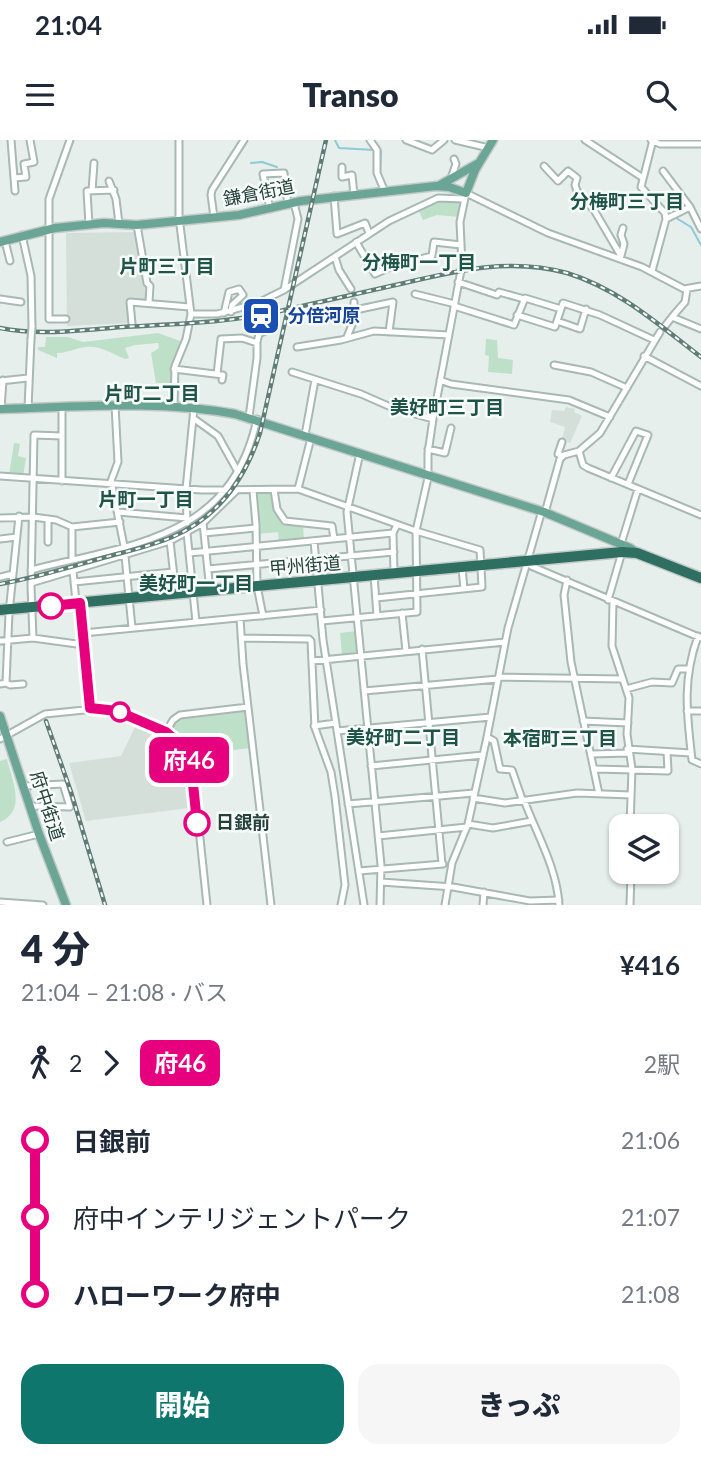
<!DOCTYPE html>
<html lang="ja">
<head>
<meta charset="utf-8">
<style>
  body { margin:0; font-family:Lato,"Noto Sans JP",sans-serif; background:#f6f6f7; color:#1f2937; height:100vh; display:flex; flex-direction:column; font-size:26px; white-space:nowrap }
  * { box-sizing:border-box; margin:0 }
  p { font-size:23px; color:#747a83 }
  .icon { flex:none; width:38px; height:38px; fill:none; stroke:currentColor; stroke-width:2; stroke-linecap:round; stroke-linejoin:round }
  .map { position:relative; height:765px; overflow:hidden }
  .drawer { display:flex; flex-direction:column; background:#fff; flex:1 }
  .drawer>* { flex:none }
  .badge { padding:0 14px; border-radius:10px; font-size:24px; line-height:46px }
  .fabs { position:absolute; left:609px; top:674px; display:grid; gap:14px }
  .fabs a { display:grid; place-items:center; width:70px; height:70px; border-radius:14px; background:#fff; box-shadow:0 2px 5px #0004; font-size:35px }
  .map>.badge { position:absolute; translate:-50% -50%; box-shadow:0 0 0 4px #fff }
  .legs { display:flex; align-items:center; gap:10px; height:77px; padding:0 21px; font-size:23px }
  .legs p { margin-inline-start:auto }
  .summary { display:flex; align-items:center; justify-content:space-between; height:119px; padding:0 21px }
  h1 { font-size:38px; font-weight:800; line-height:52px }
  .primary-button { display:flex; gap:14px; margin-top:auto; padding:14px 21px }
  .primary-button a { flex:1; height:80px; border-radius:21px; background:#0f766e; color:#fff; font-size:28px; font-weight:800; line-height:80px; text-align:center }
  .primary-button a+a { background:#f6f6f7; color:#1f2937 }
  ul { padding:0 21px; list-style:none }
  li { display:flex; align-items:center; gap:24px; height:77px; font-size:26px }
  li i { display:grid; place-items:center; width:10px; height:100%; margin:0 9px; background:currentColor }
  li i::after { content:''; width:18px; height:18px; margin:-9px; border:5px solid; border-radius:50%; background:#fff }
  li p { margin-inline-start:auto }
  li:first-child i { background:linear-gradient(#0000 50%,currentColor 0) }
  li:last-child i { background:linear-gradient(currentColor 50%,#0000 0) }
  .status { display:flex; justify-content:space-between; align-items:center; height:49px; padding:0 35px; background:#fff; direction:ltr }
  .status svg { height:19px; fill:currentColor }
  header { display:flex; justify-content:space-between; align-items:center; height:91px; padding:0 21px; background:#fff; font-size:32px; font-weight:800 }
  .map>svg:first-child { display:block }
  .built { fill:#d4dfda }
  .green { fill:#bfe0c8 }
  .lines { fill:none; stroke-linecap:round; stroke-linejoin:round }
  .stream { stroke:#8ec9d4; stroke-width:2 }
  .minor-casing { stroke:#a8b8b2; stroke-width:9 }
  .major-casing { stroke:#c2cac8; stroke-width:11 }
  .highway-casing { stroke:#c2cac8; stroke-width:13 }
  .minor { stroke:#fff; stroke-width:5 }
  .major { stroke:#6aa596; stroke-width:8 }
  .highway { stroke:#2f6f62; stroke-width:10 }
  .rail-casing { stroke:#5f7d75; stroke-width:4.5 }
  .rail { stroke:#f7fbf9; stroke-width:2; stroke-dasharray:5; stroke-linecap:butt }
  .minor-bridge-casing { stroke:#a8b8b2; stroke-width:9; stroke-linecap:butt }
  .minor-bridge { stroke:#fff; stroke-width:5 }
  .line-1-casing { stroke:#fff; stroke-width:16 }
  .line-1 { stroke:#e6007e; stroke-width:10 }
  .stop-1-dot { fill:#fff; stroke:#e6007e; stroke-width:3.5 }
  .labels { text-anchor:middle; stroke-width:5; stroke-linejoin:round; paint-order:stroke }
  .street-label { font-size:18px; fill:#24423a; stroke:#f7fbf9 }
  .transit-label { font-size:18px; font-weight:bold; fill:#164399; stroke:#f7fbf9; text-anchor:start }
  .stop-label { font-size:18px; font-weight:bold; fill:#24423a; stroke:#f7fbf9; text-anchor:start }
  .neighbourhood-label { font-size:19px; font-weight:bold; fill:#1f5548; stroke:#f7fbf9 }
</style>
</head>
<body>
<div class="status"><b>21:04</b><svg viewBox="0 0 49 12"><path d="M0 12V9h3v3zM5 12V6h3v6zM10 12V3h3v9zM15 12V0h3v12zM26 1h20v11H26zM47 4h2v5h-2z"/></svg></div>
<header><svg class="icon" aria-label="menu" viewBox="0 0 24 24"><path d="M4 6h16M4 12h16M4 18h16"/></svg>Transo<svg class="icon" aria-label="search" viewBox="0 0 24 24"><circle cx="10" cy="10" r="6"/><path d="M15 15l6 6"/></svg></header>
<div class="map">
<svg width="701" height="765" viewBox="0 0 701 765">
  <rect width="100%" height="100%" fill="#e6efeb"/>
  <!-- built -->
  <path class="built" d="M137,92L149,148L147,160H129L130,183L67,186L66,93Z
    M566,267L575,269L574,272L582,276L570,303L562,300L565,287L550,282L552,270L564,271Z
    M136,585L168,600L180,611L184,623L189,668L86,681L69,623L121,616Z"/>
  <!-- green -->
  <path class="green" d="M443,59L461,61L459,77L437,75L423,80L418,69Z
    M158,193L183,202L176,217L172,243H156L151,213L159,208L158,203L135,205L125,208L129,218L125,219C113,214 100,205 86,207C76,208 67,213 57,213V218L38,210V207H45L46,197H68L83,202Z
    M486,199L497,200L498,218L513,220L512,234L488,232L489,216L485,215Z
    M14,303L20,304L18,316L26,318L23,336L9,335Z
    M272,352L275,370L284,383L303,385L304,400L279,403L278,392L257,394L256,353Z
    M356,491L357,514L342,515L340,493Z
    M247,571L250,608L195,615L183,595L172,589L176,581L183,578Z
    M7,619C12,641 27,670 0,682V621Z"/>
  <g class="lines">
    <!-- stream -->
    <path class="stream" d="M335,0L339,8L374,10
      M373,0L381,11L380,33L387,49
      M251,23L262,22L277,27
      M676,78L691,87L701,105"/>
    <defs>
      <path id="minor" d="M11,0L15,51
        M370,0L377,10V33L385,52
        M406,0L432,10L444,0
        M455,0L489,8
        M585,0L643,38
        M651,0L660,4H701
        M544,26L558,41L568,31L577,38L575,45L577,51L594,70L621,116L620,119
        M342,27V37L352,35L354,55
        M663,31L690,67L701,89
        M14,38L26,37L24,24L34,22L30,0
        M451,38L456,24L454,19
        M109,41L116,59L119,84
        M92,51L94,23
        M334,56L337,94L365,83L369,93
        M270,69L263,34L284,33L288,65
        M214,77L211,55L212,50L244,0
        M666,79L690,67
        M89,85L87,51L114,50
        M137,85L147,143L150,146L149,162
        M22,95L31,136L32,187
        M5,101L10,121
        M356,102L375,134L395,125L432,116L434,102L461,105
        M621,116L624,104L621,95L623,88
        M335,117L339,130L351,149
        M652,131L666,79L665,73L641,47L653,0
        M458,142L497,155L499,152L524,159
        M687,149L685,162L672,177L701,189
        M284,150L298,79L294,63
        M415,154L455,164
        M0,159L21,162
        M454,166L514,185L525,158L561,169
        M355,170L393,162L389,192
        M224,173L229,152L239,149L243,155L232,165L231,172
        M191,174H217L258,163L284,150L389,81L438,58L464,59
        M517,175L555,187L563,163L600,175L654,200
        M66,179H49V59L70,0
        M557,181L580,189L586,169
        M132,184L130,162L190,167
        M665,186L672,177
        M347,197L354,180V162
        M297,207L341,200L374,191L449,195
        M644,216L701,246
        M554,225L591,232L627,248
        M174,229L223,235L222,240
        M292,232L361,254L393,268L433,279
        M217,234L221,199L242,198L257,203
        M440,240L451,244L569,260L610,277
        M0,241L28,238
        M115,265L118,322L111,341L124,406L132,488
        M62,267V341
        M174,267L175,226L186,199L191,174L179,77V0
        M28,268L31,199
        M1,269L3,240
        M249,277L257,218V202L259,194L269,189L268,182
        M193,278L218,296L238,332
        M305,295L315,240
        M562,302L558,314L562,316
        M428,309L445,313L451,288
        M579,311L583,325L588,328L701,375
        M360,313L347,372L381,725L380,765
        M0,336L202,350L298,349L416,391L480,410L482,447L376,458
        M611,338L636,291L648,295L628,344
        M298,349L311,298
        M274,350L277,369L285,381L332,386L334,399
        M253,351L256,385L257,446L263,476
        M118,372L187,378
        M0,378L33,377L56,380L72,387L120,382
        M187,383L186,349L194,268
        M203,383L210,451
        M187,393L196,482
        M204,393L256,388
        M0,399L17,397
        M170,401L176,454
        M314,401L323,500L364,765
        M48,402V379
        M189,413L393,393
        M72,419V387
        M529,422L531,426L701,498
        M462,428L464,449
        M208,429L394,412
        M31,430C131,404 231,400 257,279
        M73,431L76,462
        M394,433L393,393L397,385
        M374,435L377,476
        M0,437L13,434
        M567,440L564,455L571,522L599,654
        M74,442L173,432
        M31,443L170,401L203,383L236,351
        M608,460L622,412L621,404L638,349
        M613,462L612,506L629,558L627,594L632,629L630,686
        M80,463L90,568
        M402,473L406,511
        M240,478L243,524L271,765
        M322,481L417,472L416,391L428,338V313L433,279L462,125L460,82L466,53L548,93L642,127L684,149L701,146
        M83,493L321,470
        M698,496C682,540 687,575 692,620L701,624
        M33,498L31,446L34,295L62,296
        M241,498L309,499L311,501L315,588L331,632L335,657L345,745L341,765
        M0,501L33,498L84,505
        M422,509L442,724
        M312,521L505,502
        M499,537L622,539
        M6,543L10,545L23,544
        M0,544L6,543L9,473L19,376
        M626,549L652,542L672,543L678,529H689
        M364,551L498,539
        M687,571H701
        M583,581L628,583
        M314,586L336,583
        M337,591L491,577
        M166,592L173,580L180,575L248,567
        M487,597L494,601L500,629L512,630L522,659
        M0,599L45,574L104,568L117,571L174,595L186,607L192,622L207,765
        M627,609L691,613
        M592,614L628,613
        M371,626L483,615
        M596,629L668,631L667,612
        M24,646L63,644L70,667L30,666
        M473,658L505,663L577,653L631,655
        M524,660C537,695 557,728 559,765
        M348,664L474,653
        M468,684L493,688L532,681
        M378,696L467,687
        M7,702L39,694
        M359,731L443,724
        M381,742L453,747L530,761L559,760
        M0,762L43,765
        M445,765L452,723L468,684L487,597L508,488L541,374L546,369L560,319L564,315L579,311L600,293L660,192
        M483,765L484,752
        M630,765L631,732"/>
      <path id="major" d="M440,45L477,24
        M0,102L55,88L104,83L137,85L239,75L301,61L436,46L449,47L466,53L475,30L493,0
        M0,269C78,267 157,260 235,274L544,372L630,408L637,413
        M0,576L39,694L66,765"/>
      <path id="highway" d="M0,470L622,412L637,413L701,438"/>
    </defs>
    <!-- minor casing -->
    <use href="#minor" class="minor-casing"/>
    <!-- major casing -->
    <use href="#major" class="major-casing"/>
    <!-- highway casing -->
    <use href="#highway" class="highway-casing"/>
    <!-- minor -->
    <use href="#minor" class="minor"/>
    <!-- major -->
    <use href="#major" class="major"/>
    <!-- highway -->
    <use href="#highway" class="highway"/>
    <defs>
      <path id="rail" d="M0,188C40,196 82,190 122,187C175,184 229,183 280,171C320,162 360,153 400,144C456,131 509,117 567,133C619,149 659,185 701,217
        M0,444C34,438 67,428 99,419C123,412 149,407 172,397C217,378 245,339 260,293L326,0
        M46,581L71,652L105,765"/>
    </defs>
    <!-- rail casing -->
    <use href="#rail" class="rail-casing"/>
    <!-- rail -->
    <use href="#rail" class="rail"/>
    <defs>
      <path id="minor-bridge" d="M31,199L32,187"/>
    </defs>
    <!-- minor-bridge casing -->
    <use href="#minor-bridge" class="minor-bridge-casing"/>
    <!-- minor-bridge -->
    <use href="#minor-bridge" class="minor-bridge"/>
  </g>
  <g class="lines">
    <defs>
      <path id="line-1" d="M51,466L80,463L90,568L117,571L166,592L179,603L186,614L192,634L197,683"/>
    </defs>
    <!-- line-1 casing -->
    <use href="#line-1" class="line-1-casing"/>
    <!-- line-1 -->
    <use href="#line-1" class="line-1"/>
  </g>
  <!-- icons -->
  <defs>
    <symbol id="station-square" viewBox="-11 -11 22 22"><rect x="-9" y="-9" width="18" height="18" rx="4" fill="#1a4fb4" stroke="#f7fbf9"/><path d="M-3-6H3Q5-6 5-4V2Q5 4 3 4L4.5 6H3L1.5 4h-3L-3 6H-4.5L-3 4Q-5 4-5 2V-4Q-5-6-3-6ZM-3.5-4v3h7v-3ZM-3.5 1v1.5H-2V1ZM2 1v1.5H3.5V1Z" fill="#fff"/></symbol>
  </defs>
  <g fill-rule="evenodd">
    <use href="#station-square" x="239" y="154" width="44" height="44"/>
  </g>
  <!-- markers -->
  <g class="stop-1-dot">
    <circle cx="51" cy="466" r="12"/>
    <circle cx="120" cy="572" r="9"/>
    <circle cx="197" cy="683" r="12"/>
  </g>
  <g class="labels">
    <!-- street labels -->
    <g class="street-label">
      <text transform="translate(259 53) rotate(-11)" y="6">鎌倉街道</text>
      <text transform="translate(305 426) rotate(-5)" y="6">甲州街道</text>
      <text transform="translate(47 666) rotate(72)" y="6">府中街道</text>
    </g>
    <!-- transit labels -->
    <g class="transit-label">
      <text x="288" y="182">分倍河原</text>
    </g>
    <!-- stop labels -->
    <g class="stop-label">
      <text x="216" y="689">日銀前</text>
    </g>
    <!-- neighbourhood labels -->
    <g class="neighbourhood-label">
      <text x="627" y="68">分梅町三丁目</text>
      <text x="419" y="129">分梅町一丁目</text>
      <text x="167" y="133">片町三丁目</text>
      <text x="152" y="260">片町二丁目</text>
      <text x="447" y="274">美好町三丁目</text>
      <text x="146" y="366">片町一丁目</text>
      <text x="196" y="450">美好町一丁目</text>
      <text x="403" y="604">美好町二丁目</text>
      <text x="560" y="605">本宿町三丁目</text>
    </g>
  </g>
</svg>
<div class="fabs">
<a><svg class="icon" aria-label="layers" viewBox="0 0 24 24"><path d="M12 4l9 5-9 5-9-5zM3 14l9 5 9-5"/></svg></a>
</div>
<b class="badge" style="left:189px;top:620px;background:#e6007e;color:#fff">府46</b>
</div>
<section class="drawer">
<div class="summary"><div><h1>4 分</h1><p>21:04 – 21:08 · バス</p></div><b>¥416</b></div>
<div class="legs"><svg class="icon" aria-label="walk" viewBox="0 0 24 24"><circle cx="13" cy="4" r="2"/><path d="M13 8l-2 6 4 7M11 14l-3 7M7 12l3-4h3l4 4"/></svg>2<svg class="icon" aria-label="forward" viewBox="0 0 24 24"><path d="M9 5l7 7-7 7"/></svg><b class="badge" style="background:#e6007e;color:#fff">府46</b><p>2駅</p></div>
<ul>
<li><i style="color:#e6007e"></i><b>日銀前</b><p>21:06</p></li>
<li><i style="color:#e6007e"></i><span>府中インテリジェントパーク</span><p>21:07</p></li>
<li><i style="color:#e6007e"></i><b>ハローワーク府中</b><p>21:08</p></li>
</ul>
<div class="primary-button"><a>開始</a><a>きっぷ</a></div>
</section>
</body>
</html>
